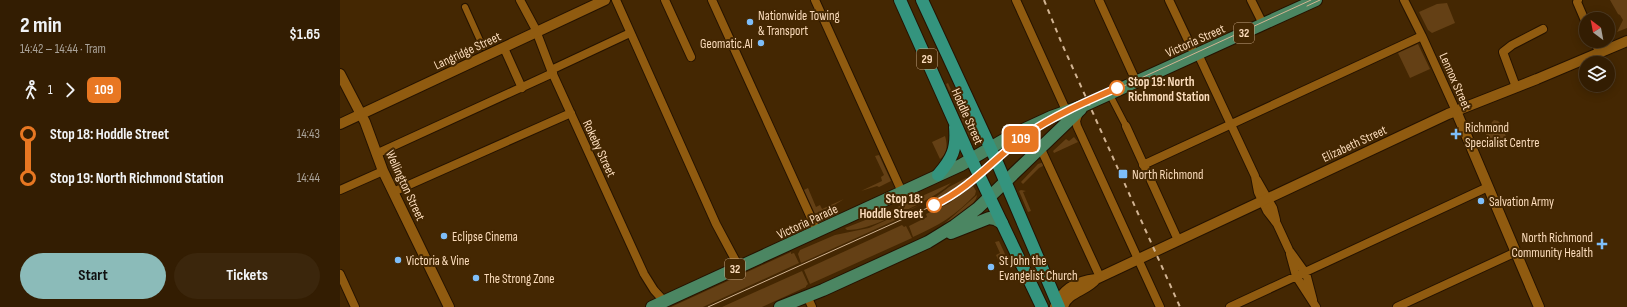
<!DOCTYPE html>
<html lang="en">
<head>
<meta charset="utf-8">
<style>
  body { margin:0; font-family:"Sofia Sans Condensed",sans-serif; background:#3b260c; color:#f1f3f6; height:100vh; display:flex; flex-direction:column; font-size:15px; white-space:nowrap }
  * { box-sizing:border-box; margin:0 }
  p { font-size:13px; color:#a9a299 }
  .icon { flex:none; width:22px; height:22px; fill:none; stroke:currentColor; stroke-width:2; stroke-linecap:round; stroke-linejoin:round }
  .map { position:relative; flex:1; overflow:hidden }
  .side { display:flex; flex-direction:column; background:#331d02; width:340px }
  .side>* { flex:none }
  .badge { padding:0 8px; border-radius:6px; font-size:14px; line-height:26px }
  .needle { width:26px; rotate:328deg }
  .tools { position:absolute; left:1239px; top:12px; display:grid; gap:8px }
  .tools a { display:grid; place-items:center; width:36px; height:36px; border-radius:50%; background:#331d02; box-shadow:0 2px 10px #0003,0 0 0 1px #4e3b24; font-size:20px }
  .map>.badge { position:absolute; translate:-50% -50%; box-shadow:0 0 0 2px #fff }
  .legs { display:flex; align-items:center; gap:6px; height:44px; padding:0 20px; font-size:13px }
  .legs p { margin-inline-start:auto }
  .head { display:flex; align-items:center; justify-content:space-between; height:68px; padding:0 20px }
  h1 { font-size:22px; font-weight:700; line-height:30px }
  .cta { display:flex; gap:8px; margin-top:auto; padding:8px 20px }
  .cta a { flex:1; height:46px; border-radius:24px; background:#8bbbb9; color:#111; font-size:16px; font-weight:700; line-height:46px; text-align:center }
  .cta a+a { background:#3b260c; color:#f1f3f6 }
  ul { padding:0 20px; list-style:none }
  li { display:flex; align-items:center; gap:14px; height:44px; font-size:15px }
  li i { display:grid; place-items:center; width:6px; height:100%; margin:0 5px; background:currentColor }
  li i::after { content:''; width:10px; height:10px; margin:-5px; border:3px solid; border-radius:50%; background:#331d02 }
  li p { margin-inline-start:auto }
  li:first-child i { background:linear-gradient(#0000 50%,currentColor 0) }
  li:last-child i { background:linear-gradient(currentColor 50%,#0000 0) }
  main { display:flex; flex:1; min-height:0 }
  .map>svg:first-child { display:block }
  .green { fill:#644015 }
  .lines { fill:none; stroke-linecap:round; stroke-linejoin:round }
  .pedestrian-casing { stroke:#241201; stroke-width:8 }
  .minor-casing { stroke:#241201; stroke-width:10 }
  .tertiary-casing { stroke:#241201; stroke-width:12 }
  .primary-casing { stroke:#241201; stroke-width:14 }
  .trunk-casing { stroke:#241201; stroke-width:14 }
  .pedestrian { stroke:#905b10; stroke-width:6 }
  .minor { stroke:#905b10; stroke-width:8 }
  .tertiary { stroke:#905b10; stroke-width:10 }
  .primary { stroke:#4b8662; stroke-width:12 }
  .trunk { stroke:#34947e; stroke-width:12 }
  .tram { stroke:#d2b493; stroke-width:1 }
  .rail { stroke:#d2b493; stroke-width:2; stroke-dasharray:5 5; stroke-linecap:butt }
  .line-1-casing { stroke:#fff; stroke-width:9 }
  .line-1 { stroke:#e87722; stroke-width:6 }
  .poi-dot { fill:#7ebef9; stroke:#442702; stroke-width:1.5 }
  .stop-1-dot { fill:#fff; stroke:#e87722; stroke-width:2 }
  .labels { text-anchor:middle; stroke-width:4; stroke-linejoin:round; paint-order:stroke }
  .shield { fill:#442702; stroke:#c4a684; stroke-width:1 }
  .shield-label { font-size:12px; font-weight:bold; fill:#fbdcbc }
  .poi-label { font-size:13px; fill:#fbdcbc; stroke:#442702; text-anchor:start }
  .street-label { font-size:13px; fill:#fbdcbc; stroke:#442702 }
  .stop-label { font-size:13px; font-weight:bold; fill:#fbdcbc; stroke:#442702; text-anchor:start }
</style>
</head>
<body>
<main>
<section class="side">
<div class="head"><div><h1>2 min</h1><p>14:42 – 14:44 · Tram</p></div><b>$1.65</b></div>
<div class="legs"><svg class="icon" aria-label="walk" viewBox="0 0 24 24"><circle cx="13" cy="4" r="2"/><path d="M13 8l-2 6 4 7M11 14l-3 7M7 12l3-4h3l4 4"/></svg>1<svg class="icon" aria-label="forward" viewBox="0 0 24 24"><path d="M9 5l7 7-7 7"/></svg><b class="badge" style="background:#e87722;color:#fff">109</b></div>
<ul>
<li><i style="color:#e87722"></i><b>Stop 18: Hoddle Street</b><p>14:43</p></li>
<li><i style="color:#e87722"></i><b>Stop 19: North Richmond Station</b><p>14:44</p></li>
</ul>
<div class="cta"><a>Start</a><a>Tickets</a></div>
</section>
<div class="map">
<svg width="1287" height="307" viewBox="0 0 1287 307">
  <rect width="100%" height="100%" fill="#442702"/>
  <!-- green -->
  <path class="green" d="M1270,0H1287V28L1277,32L1283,20L1280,15L1278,14Z
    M1107,3L1115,23L1092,33L1088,30L1079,12L1097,4Z
    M1078,44L1090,69L1070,78L1058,53Z
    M608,83L632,137L630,138L606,84Z
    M1154,120L1158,121L1162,125L1167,140L1150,148L1145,130Z
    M605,136C608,145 607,154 600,159L592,142Z
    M734,137L738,142L714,153L713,151L726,139L729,141Z
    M539,155L551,181L539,187L537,186L521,191L542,181L541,177L544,175L535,156Z
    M704,162L705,165L699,168L683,184L681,182L698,164Z
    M626,178L630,179L611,193L593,203L592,200L609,187Z
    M611,183C599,196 544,222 526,227C520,229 513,230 507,230L505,228L551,210Z
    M633,186L636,191L635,195C616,215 598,226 573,237L569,226L587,217L586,214L608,204Z
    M468,188L476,207L480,205L482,209L504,199L488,209V210L476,216L464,190Z
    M681,190L686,191L683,192L691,211L688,212L679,191Z
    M637,195C636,206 613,219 604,224Z
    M582,204L570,210L571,213L461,263L458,254L460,250L495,235L529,228Z
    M562,225L564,227L566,226L572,238L470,284L464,270Z
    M659,241L670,265L662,263L661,261L659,262L656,255L660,253L655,242Z
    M451,252V254L454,253L459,263L363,307H331Z
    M462,271L468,284L466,286V287L422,307H382Z"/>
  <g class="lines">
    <defs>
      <path id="pedestrian" d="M125,7L143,47
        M772,99L786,126"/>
      <path id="minor" d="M180,0L195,28L211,70L304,274L314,290L324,301
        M276,0L376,224L399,267
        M325,0L351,57
        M372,0L477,231
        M475,0L562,192
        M676,0L725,108
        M759,0L795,79
        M829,0L855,55
        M911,0L923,24
        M1064,0L1082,36L1116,111
        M1238,0L1237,2L1246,23
        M1254,41L1260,53
        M164,48L182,88
        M858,54L915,176L918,192L927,211L937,224L949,250L962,268L967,277L973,300
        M211,70L290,33
        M1176,87L1163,52L1172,45L1203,29
        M738,115L736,121L737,126L820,307
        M786,126L838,240
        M700,147L760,277
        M36,154L213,73
        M803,165L1082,36
        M917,180L933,208L936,220
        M0,190L43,171
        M53,192L231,113
        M950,254L956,276L976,307
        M0,274L15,307
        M467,296L472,307
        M890,307L1148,187
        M1057,307L1176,252"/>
      <path id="tertiary" d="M0,74L25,122L43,171L109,307
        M1116,111L1199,307
        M0,124L265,0
        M715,307C722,290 737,281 756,279L1108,114L1197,79L1287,41
        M723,307C727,292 747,291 756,279"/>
      <path id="primary" d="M611,233L649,218L655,219L662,223
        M312,307L621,165L674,134L711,117L745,105L976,0
        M440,307L483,290L588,242L614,226L638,208L741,109"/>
      <path id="trunk" d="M560,0L627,150L702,307
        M582,0L656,160L719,307
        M598,175C612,159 617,149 615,127"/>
    </defs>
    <!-- pedestrian casing -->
    <use href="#pedestrian" class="pedestrian-casing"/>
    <!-- minor casing -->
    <use href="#minor" class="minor-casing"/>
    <!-- tertiary casing -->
    <use href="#tertiary" class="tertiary-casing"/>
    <!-- primary casing -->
    <use href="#primary" class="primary-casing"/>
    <!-- trunk casing -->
    <use href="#trunk" class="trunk-casing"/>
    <!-- pedestrian -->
    <use href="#pedestrian" class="pedestrian"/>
    <!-- minor -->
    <use href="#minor" class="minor"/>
    <!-- tertiary -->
    <use href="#tertiary" class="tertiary"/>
    <!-- primary -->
    <use href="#primary" class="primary"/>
    <!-- trunk -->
    <use href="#trunk" class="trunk"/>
    <!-- tram -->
    <path class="tram" d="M967,6L980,0
      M368,307L603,201C643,177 672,141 714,118L971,0"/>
    <!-- rail -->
    <path class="rail" d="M704,0L722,44L840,307"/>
  </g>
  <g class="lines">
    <defs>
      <path id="line-1" d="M594,205C629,189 654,159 684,136C713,116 745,102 777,88"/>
    </defs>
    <!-- line-1 casing -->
    <use href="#line-1" class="line-1-casing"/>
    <!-- line-1 -->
    <use href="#line-1" class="line-1"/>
  </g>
  <!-- markers -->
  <g class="poi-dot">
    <circle cx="410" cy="22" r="4"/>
    <circle cx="421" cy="43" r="4"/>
    <path d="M1114 128h4v4h4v4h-4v4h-4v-4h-4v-4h4z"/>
    <rect x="778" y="169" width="10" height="10" rx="2"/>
    <circle cx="1141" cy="201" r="4"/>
    <circle cx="104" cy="236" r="4"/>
    <path d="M1260 238h4v4h4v4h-4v4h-4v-4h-4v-4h4z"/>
    <circle cx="58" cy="260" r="4"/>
    <circle cx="651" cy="267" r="4"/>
    <circle cx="136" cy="278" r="4"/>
  </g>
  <g class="stop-1-dot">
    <circle cx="777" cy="88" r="7"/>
    <circle cx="594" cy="205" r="7"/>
  </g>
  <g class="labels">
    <!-- shield labels -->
    <g class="shield">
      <rect x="894" y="23" width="20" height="20" rx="3"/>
      <rect x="577" y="49" width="20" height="20" rx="3"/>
      <rect x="385" y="259" width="20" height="20" rx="3"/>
    </g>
    <g class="shield-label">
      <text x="904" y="37">32</text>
      <text x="587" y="63">29</text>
      <text x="395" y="273">32</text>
    </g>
    <!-- poi labels -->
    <g class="poi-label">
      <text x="418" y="20">Nationwide Towing<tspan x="418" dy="15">&amp; Transport</tspan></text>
      <text x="413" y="48" text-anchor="end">Geomatic.AI</text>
      <text x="1125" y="132">Richmond<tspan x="1125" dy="15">Specialist Centre</tspan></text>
      <text x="792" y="179">North Richmond</text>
      <text x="1149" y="206">Salvation Army</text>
      <text x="112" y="241">Eclipse Cinema</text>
      <text x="1253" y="242" text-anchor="end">North Richmond<tspan x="1253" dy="15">Community Health</tspan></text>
      <text x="66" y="265">Victoria &amp; Vine</text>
      <text x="659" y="265">St John the<tspan x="659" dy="15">Evangelist Church</tspan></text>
      <text x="144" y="283">The Strong Zone</text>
    </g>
    <!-- street labels -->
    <g class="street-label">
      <text transform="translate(855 40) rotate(-24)" y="5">Victoria Street</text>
      <text transform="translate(127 50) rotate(-25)" y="5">Langridge Street</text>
      <text transform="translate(1116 81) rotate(66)" y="5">Lennox Street</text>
      <text transform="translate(628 116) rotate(66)" y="5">Hoddle Street</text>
      <text transform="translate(1014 143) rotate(-25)" y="5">Elizabeth Street</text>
      <text transform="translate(260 148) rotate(65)" y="5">Rokeby Street</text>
      <text transform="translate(66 185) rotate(65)" y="5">Wellington Street</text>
      <text transform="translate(467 221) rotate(-25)" y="5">Victoria Parade</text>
    </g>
    <!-- stop labels -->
    <g class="stop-label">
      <text x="788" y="86">Stop 19: North<tspan x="788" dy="15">Richmond Station</tspan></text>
      <text x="583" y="203" text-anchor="end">Stop 18:<tspan x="583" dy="15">Hoddle Street</tspan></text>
    </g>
  </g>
</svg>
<div class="tools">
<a><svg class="needle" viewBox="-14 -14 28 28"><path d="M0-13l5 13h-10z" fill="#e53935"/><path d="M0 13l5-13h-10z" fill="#a9a299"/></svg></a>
<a><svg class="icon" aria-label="layers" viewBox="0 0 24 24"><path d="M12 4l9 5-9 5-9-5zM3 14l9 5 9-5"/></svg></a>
</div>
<b class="badge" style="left:681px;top:139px;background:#e87722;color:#fff">109</b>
</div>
</main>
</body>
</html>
